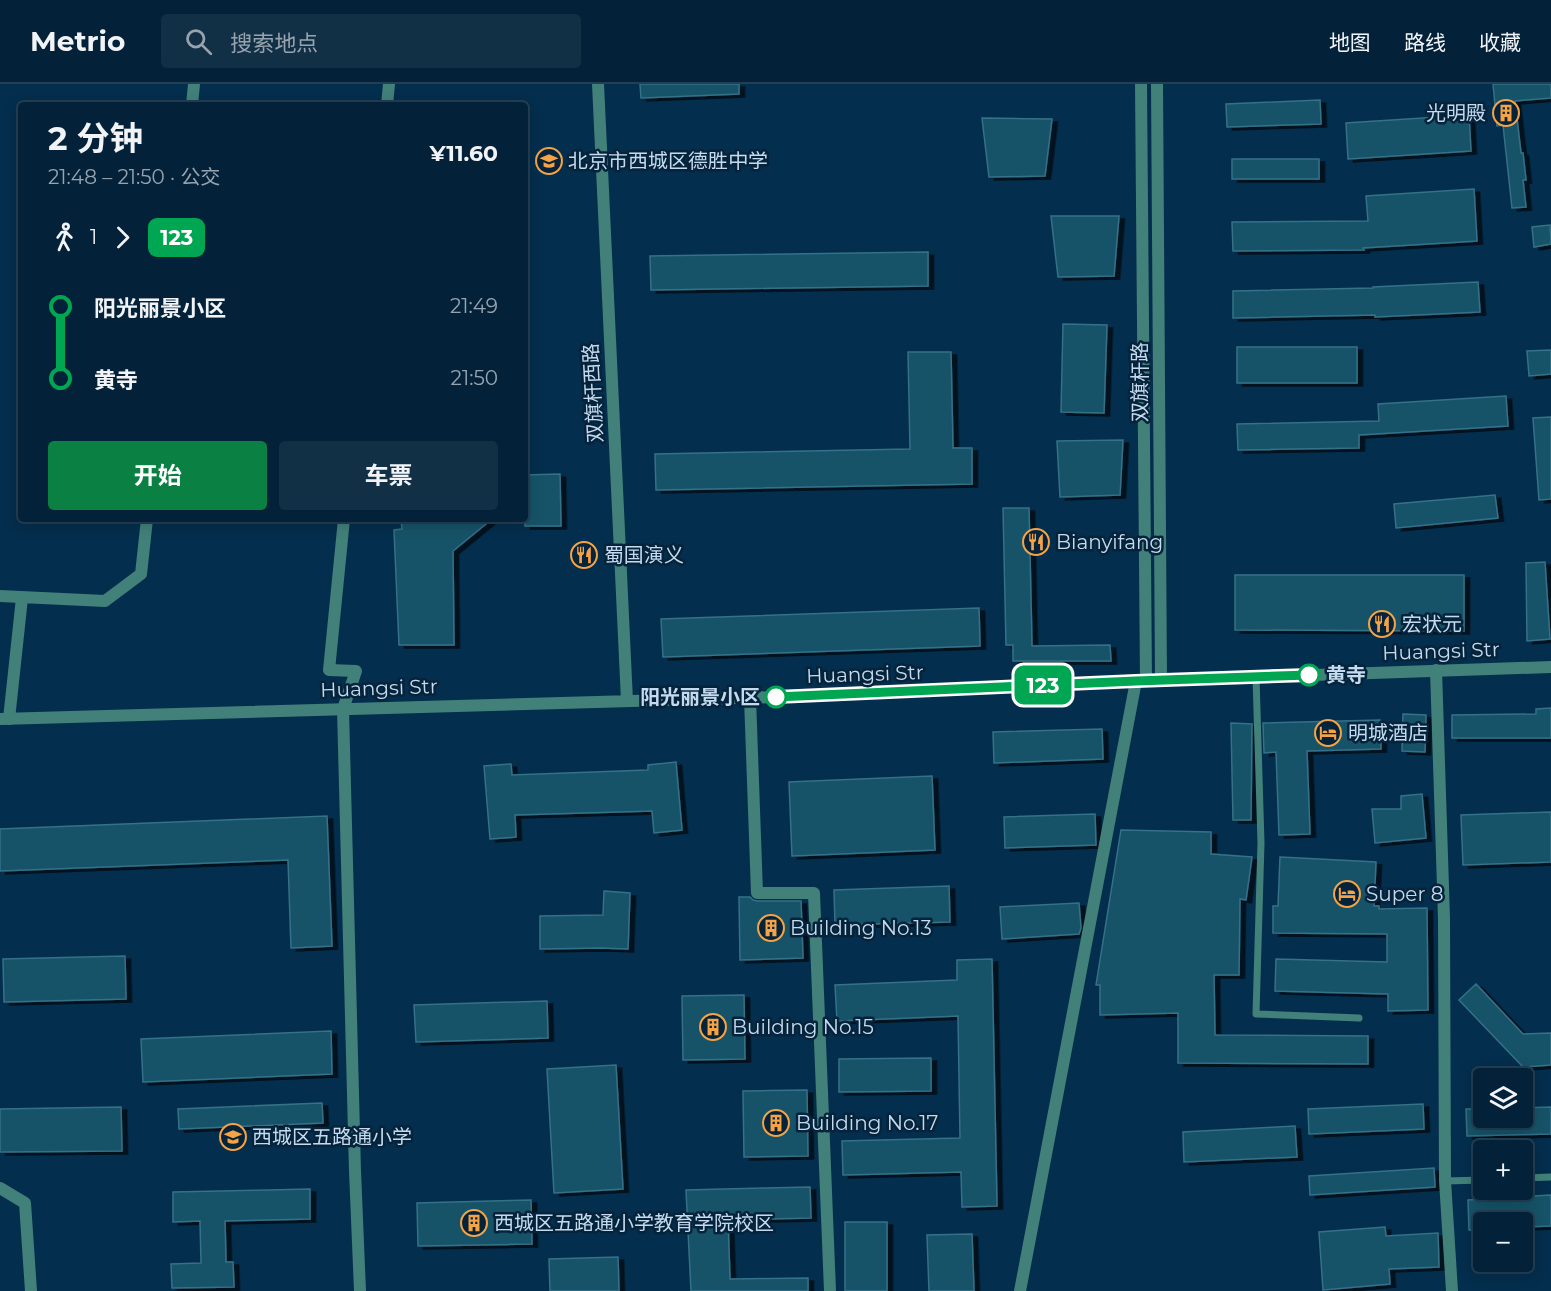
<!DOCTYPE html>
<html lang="zh">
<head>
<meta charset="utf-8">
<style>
  body { margin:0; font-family:Montserrat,"Noto Sans SC",sans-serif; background:#112f45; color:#f1f3f6; height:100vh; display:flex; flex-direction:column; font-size:22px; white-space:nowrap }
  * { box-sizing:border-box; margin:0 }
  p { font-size:20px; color:#97a4af }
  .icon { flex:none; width:33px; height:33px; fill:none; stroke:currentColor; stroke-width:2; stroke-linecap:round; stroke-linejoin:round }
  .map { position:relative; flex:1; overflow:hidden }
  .side { position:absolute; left:18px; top:18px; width:510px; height:420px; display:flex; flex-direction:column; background:#03223a; border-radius:6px; box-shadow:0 3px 15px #0003,0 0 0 2px #243f54 }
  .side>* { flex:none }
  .badge { padding:0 12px; border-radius:9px; font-size:21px; line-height:39px }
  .tools { position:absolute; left:1473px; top:984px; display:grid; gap:12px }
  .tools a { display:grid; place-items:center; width:60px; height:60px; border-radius:6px; background:#03223a; box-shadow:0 3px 15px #0003,0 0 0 2px #243f54; font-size:30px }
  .map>.badge { position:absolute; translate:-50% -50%; box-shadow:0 0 0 3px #fff }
  .legs { display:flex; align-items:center; gap:9px; height:66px; padding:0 30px; font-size:20px }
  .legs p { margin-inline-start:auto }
  .headline { display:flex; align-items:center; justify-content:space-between; height:102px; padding:0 30px }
  h1 { font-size:33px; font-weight:700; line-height:45px }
  .action { display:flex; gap:12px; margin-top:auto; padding:12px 30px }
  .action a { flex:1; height:69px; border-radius:6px; background:#0b8043; color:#fff; font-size:24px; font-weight:700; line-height:69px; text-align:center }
  .action a+a { background:#112f45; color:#f1f3f6 }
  ul { padding:0 30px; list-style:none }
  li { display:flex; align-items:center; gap:21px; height:72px; font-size:22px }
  li i { display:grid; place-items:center; width:9px; height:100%; margin:0 8px; background:currentColor }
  li i::after { content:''; width:15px; height:15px; margin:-8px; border:4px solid; border-radius:50%; background:#03223a }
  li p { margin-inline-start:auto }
  li:first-child i { background:linear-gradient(#0000 50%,currentColor 0) }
  li:last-child i { background:linear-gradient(currentColor 50%,#0000 0) }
  header { display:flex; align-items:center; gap:36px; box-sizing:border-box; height:84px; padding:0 30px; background:#03223a; border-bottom:2px solid #243f54 }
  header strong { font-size:28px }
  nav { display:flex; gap:33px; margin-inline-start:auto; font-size:21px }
  .search { width:420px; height:54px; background:#112f45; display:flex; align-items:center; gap:15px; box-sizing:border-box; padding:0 21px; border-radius:6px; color:#97a4af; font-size:22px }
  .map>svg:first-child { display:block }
  .building { fill:#125267; stroke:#367188; stroke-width:1.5; filter:url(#shadow) }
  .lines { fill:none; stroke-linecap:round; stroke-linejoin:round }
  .service { stroke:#41817a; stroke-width:7 }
  .minor { stroke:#41817a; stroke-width:12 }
  .tertiary { stroke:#41817a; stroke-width:12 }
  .line-1-casing { stroke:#fff; stroke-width:14 }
  .line-1 { stroke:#00a651; stroke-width:9 }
  .stop-1-dot { fill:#fff; stroke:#00a651; stroke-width:3 }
  .labels { text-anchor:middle; stroke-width:5; stroke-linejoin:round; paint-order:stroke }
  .poi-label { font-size:20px; fill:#c5daee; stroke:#05243b; text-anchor:start }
  .street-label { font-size:20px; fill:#c5daee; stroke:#05243b }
  .stop-label { font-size:20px; font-weight:bold; fill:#c5daee; stroke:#05243b; text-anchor:start }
</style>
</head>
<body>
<header>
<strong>Metrio</strong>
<div class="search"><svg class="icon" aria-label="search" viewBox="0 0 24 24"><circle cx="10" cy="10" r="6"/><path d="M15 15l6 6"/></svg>搜索地点</div>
<nav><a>地图</a><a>路线</a><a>收藏</a></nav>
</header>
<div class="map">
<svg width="1551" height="1207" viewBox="0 0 1551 1207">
  <defs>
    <filter id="shadow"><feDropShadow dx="5.5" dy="3" stdDeviation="0" flood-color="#0009"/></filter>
  </defs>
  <rect width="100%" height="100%" fill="#042e4d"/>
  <!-- building -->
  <path class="building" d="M640,0H739V10L641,14Z
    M1493,0H1551V14L1515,17L1521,69H1523L1526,96H1523L1526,123L1512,124L1503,41L1497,42Z
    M1320,16L1321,40L1227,43L1226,20Z
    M1469,31L1471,67L1348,75L1346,39Z
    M982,34L1052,35L1045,92L989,93Z
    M1232,75H1319V95H1232Z
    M1474,105L1477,157L1363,164L1364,166L1233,167L1232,138L1368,137L1366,112Z
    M1051,132H1119L1114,192L1058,193Z
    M1550,141L1551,160L1534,163L1532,143Z
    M928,168V202L651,206L650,172Z
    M1478,198L1480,228L1375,233V231L1233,234V207L1373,204V203Z
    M1063,240L1107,241L1104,329L1061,328Z
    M1237,263H1357V299H1237Z
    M1551,266V290L1529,292L1527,267Z
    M908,268H951L953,364H972V400L656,406L655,370L910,365Z
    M1506,312L1508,342L1359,351V364L1238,366L1237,340L1379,337L1378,320Z
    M1551,333V415L1539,416L1533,334Z
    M1123,356L1120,411L1060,413L1057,357Z
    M560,390L561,442H525V391Z
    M1495,411L1498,434L1396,444L1394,420Z
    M1003,424H1029L1032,562L1110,561L1111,577H1013V561H1006Z
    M401,435H492L453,467L454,561H399L394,446L402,445Z
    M1545,478L1550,555L1527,557L1526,479Z
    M1235,491H1464V547L1235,546Z
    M979,524L980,562L663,573L661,535Z
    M1551,624V654H1452V631L1536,630V625Z
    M1403,630L1426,631L1425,668L1402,667Z
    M1380,636L1381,665L1307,667L1310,750L1279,751L1276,668L1264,669L1263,639Z
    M1231,639L1252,640L1251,736H1233Z
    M1102,645L1103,675L994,679L993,648Z
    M676,678L682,746L654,749L652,727L515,731L516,753L490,755L484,682L511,680L512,691L648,686V681Z
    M932,692L935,766L792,772L789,698Z
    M1422,710L1426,754L1375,759L1372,725H1401V712Z
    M1551,728V778L1463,781L1461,731Z
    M1095,730L1096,761L1005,764L1004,733Z
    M327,732L332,862L291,864L288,776L0,787V745Z
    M1121,746L1211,748V770L1252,773L1246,816L1240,815L1239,891H1214L1215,951L1368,952V980L1178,979V929L1100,931V901H1096Z
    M1280,773L1376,778L1374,822H1379V825L1427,824L1428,926L1388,927V910L1275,907L1276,875L1387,878V850L1273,849V822H1278Z
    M949,802L950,838L835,841L834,806Z
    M604,807L630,809L628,865L601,864L540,865V832L603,831Z
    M739,813H750L753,816L757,817H801L803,874L740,876Z
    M1079,819L1081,844L1079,850L1002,855L1000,823Z
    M125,872L126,915L4,918L3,875Z
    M992,875L997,1122L962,1123L961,1088L843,1091L842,1057L960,1054L958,932L837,937L835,901L957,896V876Z
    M1476,900L1523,950L1551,949V981L1523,983L1459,916Z
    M744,911L745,975L683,976L682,912Z
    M547,917L548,954L416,958L414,921Z
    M331,947L332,990L143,998L141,955Z
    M931,974V1007L839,1008V975Z
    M616,981L623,1105L554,1109L547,985Z
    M807,1006L808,1072L744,1073L743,1007Z
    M322,1019L323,1039L179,1045L178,1025Z
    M1423,1020L1424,1045L1309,1050L1308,1025Z
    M121,1023L122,1067L0,1068V1025Z
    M1551,1023V1050L1467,1052L1466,1025H1484V1034H1522V1024Z
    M1295,1042L1297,1073L1184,1078L1183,1048Z
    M1434,1084L1435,1103L1310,1111L1309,1092Z
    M810,1103L811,1134L728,1136L730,1195L808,1194V1207H691L686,1106Z
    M310,1105V1135L225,1137L226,1178H233L234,1203L172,1204L171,1180L201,1179L200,1137L173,1138V1108Z
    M1551,1111V1142L1522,1143V1138H1484V1146H1469L1468,1116Z
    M531,1116L532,1160L418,1162L417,1119Z
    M845,1138H887V1207H845Z
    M1385,1143L1386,1152L1438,1149L1439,1183L1389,1185L1390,1200L1323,1206L1319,1148Z
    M972,1150L974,1207H929L927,1151Z
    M618,1173L619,1207H550L549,1175Z"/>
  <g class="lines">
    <!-- service -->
    <path class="service" d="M1256,593L1261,759L1256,930L1359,934
      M1522,1094L1551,1093
      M1445,1097L1484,1096"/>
    <!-- minor -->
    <path class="minor" d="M1141,0L1146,597
      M1157,0L1161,596
      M192,21L194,0
      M387,21L389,0
      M344,435L329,586L356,587L343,625L355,1087L360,1207
      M0,512L105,517L141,490L147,435
      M1436,586L1444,834L1445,1097L1452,1207
      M750,614L757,809H814L830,1207
      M9,635L22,514
      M0,1104L25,1119L31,1207
      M1020,1207L1136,597"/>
    <!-- tertiary -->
    <path class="tertiary" d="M598,0L627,617
      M0,635L777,613L1136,597L1551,583"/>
  </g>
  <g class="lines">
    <defs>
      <path id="line-1" d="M776,613L1136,597L1309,591"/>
    </defs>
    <!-- line-1 casing -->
    <use href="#line-1" class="line-1-casing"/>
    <!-- line-1 -->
    <use href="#line-1" class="line-1"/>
  </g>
  <!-- icons -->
  <defs>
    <symbol id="building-ring" viewBox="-11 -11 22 22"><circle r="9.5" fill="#05243b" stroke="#f5a345" stroke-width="1.5"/><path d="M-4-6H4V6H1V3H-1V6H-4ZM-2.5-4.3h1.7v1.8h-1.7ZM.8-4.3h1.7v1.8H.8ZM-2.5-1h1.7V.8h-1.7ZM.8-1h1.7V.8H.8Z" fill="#f5a345"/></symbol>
    <symbol id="school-ring" viewBox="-11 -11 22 22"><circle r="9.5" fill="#05243b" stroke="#f5a345" stroke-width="1.5"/><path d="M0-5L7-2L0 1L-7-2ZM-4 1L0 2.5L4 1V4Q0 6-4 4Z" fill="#f5a345"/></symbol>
    <symbol id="restaurant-ring" viewBox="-11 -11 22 22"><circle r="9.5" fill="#05243b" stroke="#f5a345" stroke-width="1.5"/><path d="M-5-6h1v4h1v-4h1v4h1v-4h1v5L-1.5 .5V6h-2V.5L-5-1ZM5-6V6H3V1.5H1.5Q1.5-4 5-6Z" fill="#f5a345"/></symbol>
    <symbol id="hotel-ring" viewBox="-11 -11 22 22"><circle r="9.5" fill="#05243b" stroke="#f5a345" stroke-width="1.5"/><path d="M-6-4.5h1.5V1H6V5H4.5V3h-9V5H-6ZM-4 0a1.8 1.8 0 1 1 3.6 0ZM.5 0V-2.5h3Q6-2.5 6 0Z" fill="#f5a345"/></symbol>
  </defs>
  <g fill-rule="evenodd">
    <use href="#building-ring" x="1491" y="14" width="30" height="30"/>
    <use href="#school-ring" x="534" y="62" width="30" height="30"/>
    <use href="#restaurant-ring" x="1021" y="443" width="30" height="30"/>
    <use href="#restaurant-ring" x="569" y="456" width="30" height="30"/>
    <use href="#restaurant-ring" x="1367" y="525" width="30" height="30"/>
    <use href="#hotel-ring" x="1313" y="634" width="30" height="30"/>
    <use href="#hotel-ring" x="1332" y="795" width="30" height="30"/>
    <use href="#building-ring" x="756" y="829" width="30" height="30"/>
    <use href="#building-ring" x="698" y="928" width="30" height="30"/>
    <use href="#building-ring" x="761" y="1024" width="30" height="30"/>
    <use href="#school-ring" x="218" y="1038" width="30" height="30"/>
    <use href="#building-ring" x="459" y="1124" width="30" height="30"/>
  </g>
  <!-- markers -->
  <g class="stop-1-dot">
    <circle cx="1309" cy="591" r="10"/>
    <circle cx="776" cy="613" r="10"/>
  </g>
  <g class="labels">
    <!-- poi labels -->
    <g class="poi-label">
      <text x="1486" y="36" text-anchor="end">光明殿</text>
      <text x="568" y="84">北京市西城区德胜中学</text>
      <text x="1056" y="465">Bianyifang</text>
      <text x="604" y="478">蜀国演义</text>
      <text x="1402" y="547">宏状元</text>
      <text x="1348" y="656">明城酒店</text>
      <text x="1366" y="817">Super 8</text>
      <text x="790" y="851">Building No.13</text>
      <text x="732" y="950">Building No.15</text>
      <text x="796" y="1046">Building No.17</text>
      <text x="252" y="1060">西城区五路通小学</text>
      <text x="494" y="1146">西城区五路通小学教育学院校区</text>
    </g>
    <!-- street labels -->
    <g class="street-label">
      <text transform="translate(1140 298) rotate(-90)" y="7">双旗杆路</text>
      <text transform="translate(593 309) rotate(-93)" y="7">双旗杆西路</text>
      <text transform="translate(1441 567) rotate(-2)" y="7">Huangsi Str</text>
      <text transform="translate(865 590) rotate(-2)" y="7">Huangsi Str</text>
      <text transform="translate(379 604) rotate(-2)" y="7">Huangsi Str</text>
    </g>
    <!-- stop labels -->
    <g class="stop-label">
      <text x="1326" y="598">黄寺</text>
      <text x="760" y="620" text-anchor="end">阳光丽景小区</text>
    </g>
  </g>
</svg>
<div class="tools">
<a><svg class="icon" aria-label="layers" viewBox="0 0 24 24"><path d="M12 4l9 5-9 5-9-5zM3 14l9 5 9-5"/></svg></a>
<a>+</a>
<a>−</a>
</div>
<b class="badge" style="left:1043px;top:601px;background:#00a651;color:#fff">123</b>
<section class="side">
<div class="headline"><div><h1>2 分钟</h1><p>21:48 – 21:50 · 公交</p></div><b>¥11.60</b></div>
<div class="legs"><svg class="icon" aria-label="walk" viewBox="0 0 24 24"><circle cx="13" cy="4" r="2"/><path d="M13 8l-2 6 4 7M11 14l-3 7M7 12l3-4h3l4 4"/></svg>1<svg class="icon" aria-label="forward" viewBox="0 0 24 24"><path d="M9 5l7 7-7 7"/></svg><b class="badge" style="background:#00a651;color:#fff">123</b></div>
<ul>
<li><i style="color:#00a651"></i><b>阳光丽景小区</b><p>21:49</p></li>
<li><i style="color:#00a651"></i><b>黄寺</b><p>21:50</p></li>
</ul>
<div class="action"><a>开始</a><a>车票</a></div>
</section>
</div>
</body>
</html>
